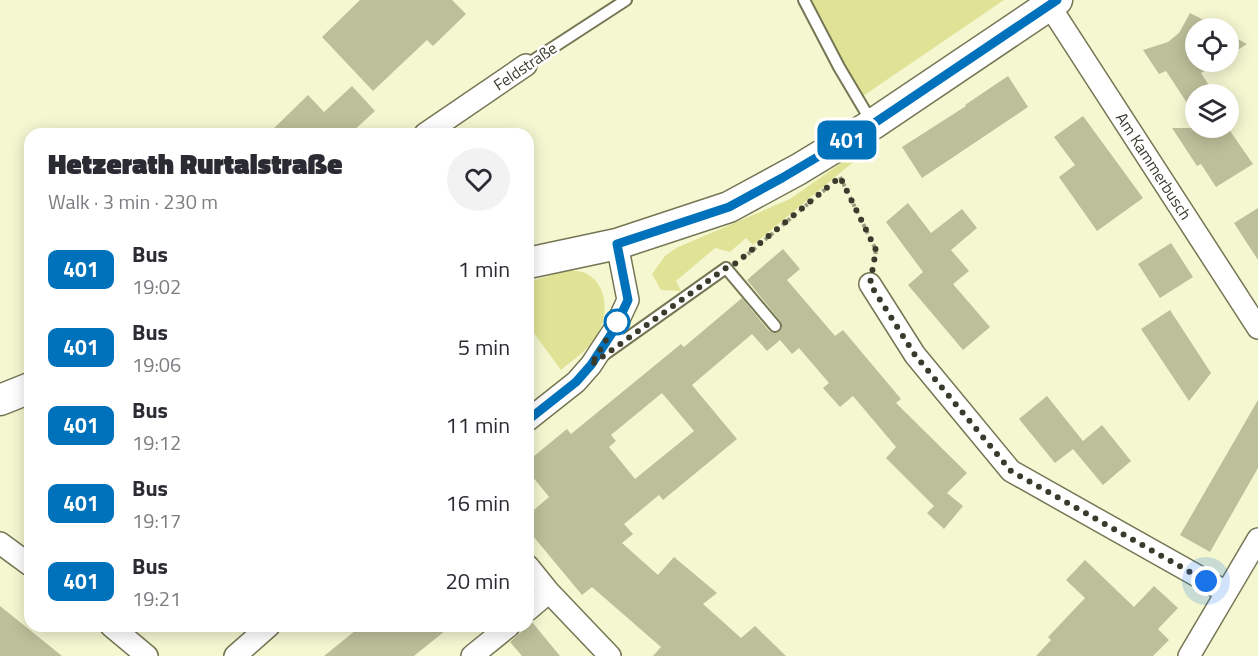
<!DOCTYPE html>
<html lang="en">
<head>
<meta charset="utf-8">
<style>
  body { margin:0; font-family:"Titillium Web",sans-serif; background:#f2f2f3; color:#2b2b33; height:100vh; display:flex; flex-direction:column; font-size:22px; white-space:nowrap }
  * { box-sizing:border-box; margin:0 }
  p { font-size:20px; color:#7c7c81 }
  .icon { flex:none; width:33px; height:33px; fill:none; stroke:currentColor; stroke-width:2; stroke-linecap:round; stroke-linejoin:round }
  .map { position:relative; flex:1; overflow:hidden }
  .panel { position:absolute; left:24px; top:128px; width:510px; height:504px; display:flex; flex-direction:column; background:#fff; border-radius:18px; box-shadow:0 3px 15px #0003 }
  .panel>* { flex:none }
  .badge { padding:0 12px; border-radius:9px; font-size:21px; line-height:39px }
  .controls { position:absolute; left:1185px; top:18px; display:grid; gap:12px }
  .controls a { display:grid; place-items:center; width:54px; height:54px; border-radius:50%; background:#fff; box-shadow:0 3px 15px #0003; font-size:30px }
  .you { position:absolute; width:30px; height:30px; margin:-15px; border:4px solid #fff; border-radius:50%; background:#1a73e8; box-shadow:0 0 0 9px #1a73e833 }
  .map>.badge { position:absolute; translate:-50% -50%; box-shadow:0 0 0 3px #fff }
  .round { display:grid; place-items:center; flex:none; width:63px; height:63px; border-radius:32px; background:#f2f2f3 }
  .headline { display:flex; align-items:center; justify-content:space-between; height:102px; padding:0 24px }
  h1 { font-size:28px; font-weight:800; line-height:45px }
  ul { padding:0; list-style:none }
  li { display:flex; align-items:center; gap:18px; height:78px; padding:0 24px }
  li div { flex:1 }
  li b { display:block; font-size:22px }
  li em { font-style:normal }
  li .badge { min-width:66px; font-weight:700; text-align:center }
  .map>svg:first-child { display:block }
  .green { fill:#e0e396 }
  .building { fill:#bdbf9a; fill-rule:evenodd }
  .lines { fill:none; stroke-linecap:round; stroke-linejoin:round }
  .lane-casing { stroke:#747654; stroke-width:14 }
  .street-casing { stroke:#747654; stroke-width:24 }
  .secondary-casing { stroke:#747654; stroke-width:33 }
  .path { stroke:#9a9c81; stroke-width:4; stroke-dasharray:3 4.5; stroke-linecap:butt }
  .lane { stroke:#fff; stroke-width:10 }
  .street { stroke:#fff; stroke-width:21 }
  .secondary { stroke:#fff; stroke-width:30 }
  .line-casing { stroke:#fff; stroke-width:14 }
  .line { stroke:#0072bc; stroke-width:9 }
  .walk { stroke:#3a3b2c; stroke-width:6; stroke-dasharray:0 10.8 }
  .stop-dot { fill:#fff; stroke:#0072bc; stroke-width:3 }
  .labels { text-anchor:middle; stroke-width:5; stroke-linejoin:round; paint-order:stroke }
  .street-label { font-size:16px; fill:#3a3b2c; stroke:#fff }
</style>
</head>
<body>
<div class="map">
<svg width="1258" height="656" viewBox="0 0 1258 656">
  <rect width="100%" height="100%" fill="#f4f7d0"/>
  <!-- green -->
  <path class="green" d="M805,0H1004L863,96L857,92Z
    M871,142L869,149L753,245L746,238L730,252L715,248L676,281L681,291L661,290L652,274L665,256L676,248L790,199Z
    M569,270C574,271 583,271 587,274C613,289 607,327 590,345C582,354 570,362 561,370L528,325V282Z"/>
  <!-- building -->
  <path class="building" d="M360,0H452L466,14L433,46L427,40L373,91L322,37Z
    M1190,13L1219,28H1196V62H1219L1201,73L1214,93L1196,94V106L1191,109L1166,71L1159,74L1143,50L1168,42L1179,33Z
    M1228,34L1247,44L1228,56Z
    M1008,76L1028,107L922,178L902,147L966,106L965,105Z
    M352,86L375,111L350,134H268L308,95L324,112Z
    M1083,116L1143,198L1097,231L1059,177L1075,165L1054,137Z
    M1172,128H1228L1253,164L1216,187L1201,164L1197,166Z
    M908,203L931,233L962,209L977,228L951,250L969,271L953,284L990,327L963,350L908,285L923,272L886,222Z
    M1258,208V260L1234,223Z
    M1171,243L1193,277L1160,298L1138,264Z
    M783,249L800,269L787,280L835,336L843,330L901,399L896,403L967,473L947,493L963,506L944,529L927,513L934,506L886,458L896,447L853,396L840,407L823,388L829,383L799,348L792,354L780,340L767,351L752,334L692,385L737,439L663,500L659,495L624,524L633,534L622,543L658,575L674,557L717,593L703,604L741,638L755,626L786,656H653L661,647L592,587L582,595L528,530V515L549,497L528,471V461L567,429L571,434L681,344L684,347L742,298L769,331L773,333L779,332L782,328L781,322L747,280ZM662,393L694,431L635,479L609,447L616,441L611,435Z
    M1170,310L1211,373L1189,401L1141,329Z
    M1047,396L1083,441L1102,425L1131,461L1103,485L1073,449L1055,463L1019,419Z
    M1258,400V468L1210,552L1180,535Z
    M1085,560L1134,607L1154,586L1178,608L1158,629L1169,640L1153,656H1036L1051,640L1048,637L1085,598L1066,580Z
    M0,606L62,656H0Z
    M532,622L560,656H522L510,642Z
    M361,626H451L414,656H324Z"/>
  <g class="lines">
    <defs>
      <path id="lane" d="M804,0L839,67L871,121
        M526,65L626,0
        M605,354L726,268L775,326"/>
      <path id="street" d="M1049,5L1258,328
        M425,134L526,65
        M870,284L915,355L1011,471L1226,592
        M528,420L576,382L591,365L614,330L628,300L617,244
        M0,543L30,565
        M528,566L549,592L610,656
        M528,610L549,592
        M111,626L147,656
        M235,656L269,626
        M472,656L509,626
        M1189,656L1258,539"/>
      <path id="secondary" d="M528,263L617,244L729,207L799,169L873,124L1057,0
        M0,400L30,388"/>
    </defs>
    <!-- lane casing -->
    <use href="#lane" class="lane-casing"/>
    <!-- street casing -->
    <use href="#street" class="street-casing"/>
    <!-- secondary casing -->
    <use href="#secondary" class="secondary-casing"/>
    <!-- path -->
    <path class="path" d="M840,177L876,250L874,263
      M742,259L828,187"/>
    <!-- lane -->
    <use href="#lane" class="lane"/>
    <!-- street -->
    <use href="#street" class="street"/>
    <!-- secondary -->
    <use href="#secondary" class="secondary"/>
  </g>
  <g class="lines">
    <defs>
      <path id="line" d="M528,420L576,382L591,365L614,330L628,300L617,244L729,207L782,178L873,124L1057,0"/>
    </defs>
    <!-- line casing -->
    <use href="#line" class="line-casing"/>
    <!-- line -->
    <use href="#line" class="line"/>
    <!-- walk -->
    <path class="walk" d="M617,322L591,365L726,268L736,263L840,177L876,250L870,284L915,355L1011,471L1206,581"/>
  </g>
  <!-- markers -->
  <circle class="stop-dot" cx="617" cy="322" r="12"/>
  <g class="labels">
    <!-- street labels -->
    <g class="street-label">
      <text transform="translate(525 66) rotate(-34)" y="6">Feldstraße</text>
      <text transform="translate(1154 166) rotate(57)" y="6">Am Kammerbusch</text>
    </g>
  </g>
</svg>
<div class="controls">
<a><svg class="icon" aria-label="locate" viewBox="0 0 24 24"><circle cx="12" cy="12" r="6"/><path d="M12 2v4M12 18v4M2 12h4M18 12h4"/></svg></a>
<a><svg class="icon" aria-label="layers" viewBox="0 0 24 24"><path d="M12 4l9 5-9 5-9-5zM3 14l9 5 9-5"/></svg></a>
</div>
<div class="you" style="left:1206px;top:581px"></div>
<b class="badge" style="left:847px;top:140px;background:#0072bc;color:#fff">401</b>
<section class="panel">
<div class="headline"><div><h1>Hetzerath Rurtalstraße</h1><p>Walk · 3 min · 230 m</p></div><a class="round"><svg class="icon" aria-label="heart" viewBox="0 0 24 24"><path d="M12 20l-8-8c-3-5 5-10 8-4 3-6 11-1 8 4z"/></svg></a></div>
<ul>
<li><span class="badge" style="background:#0072bc;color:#fff">401</span><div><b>Bus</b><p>19:02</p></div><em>1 min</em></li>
<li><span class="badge" style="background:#0072bc;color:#fff">401</span><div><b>Bus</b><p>19:06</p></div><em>5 min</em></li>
<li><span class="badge" style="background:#0072bc;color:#fff">401</span><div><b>Bus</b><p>19:12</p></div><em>11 min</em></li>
<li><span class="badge" style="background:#0072bc;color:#fff">401</span><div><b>Bus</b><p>19:17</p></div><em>16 min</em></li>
<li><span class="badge" style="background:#0072bc;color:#fff">401</span><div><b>Bus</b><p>19:21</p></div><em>20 min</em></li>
</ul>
</section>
</div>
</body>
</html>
